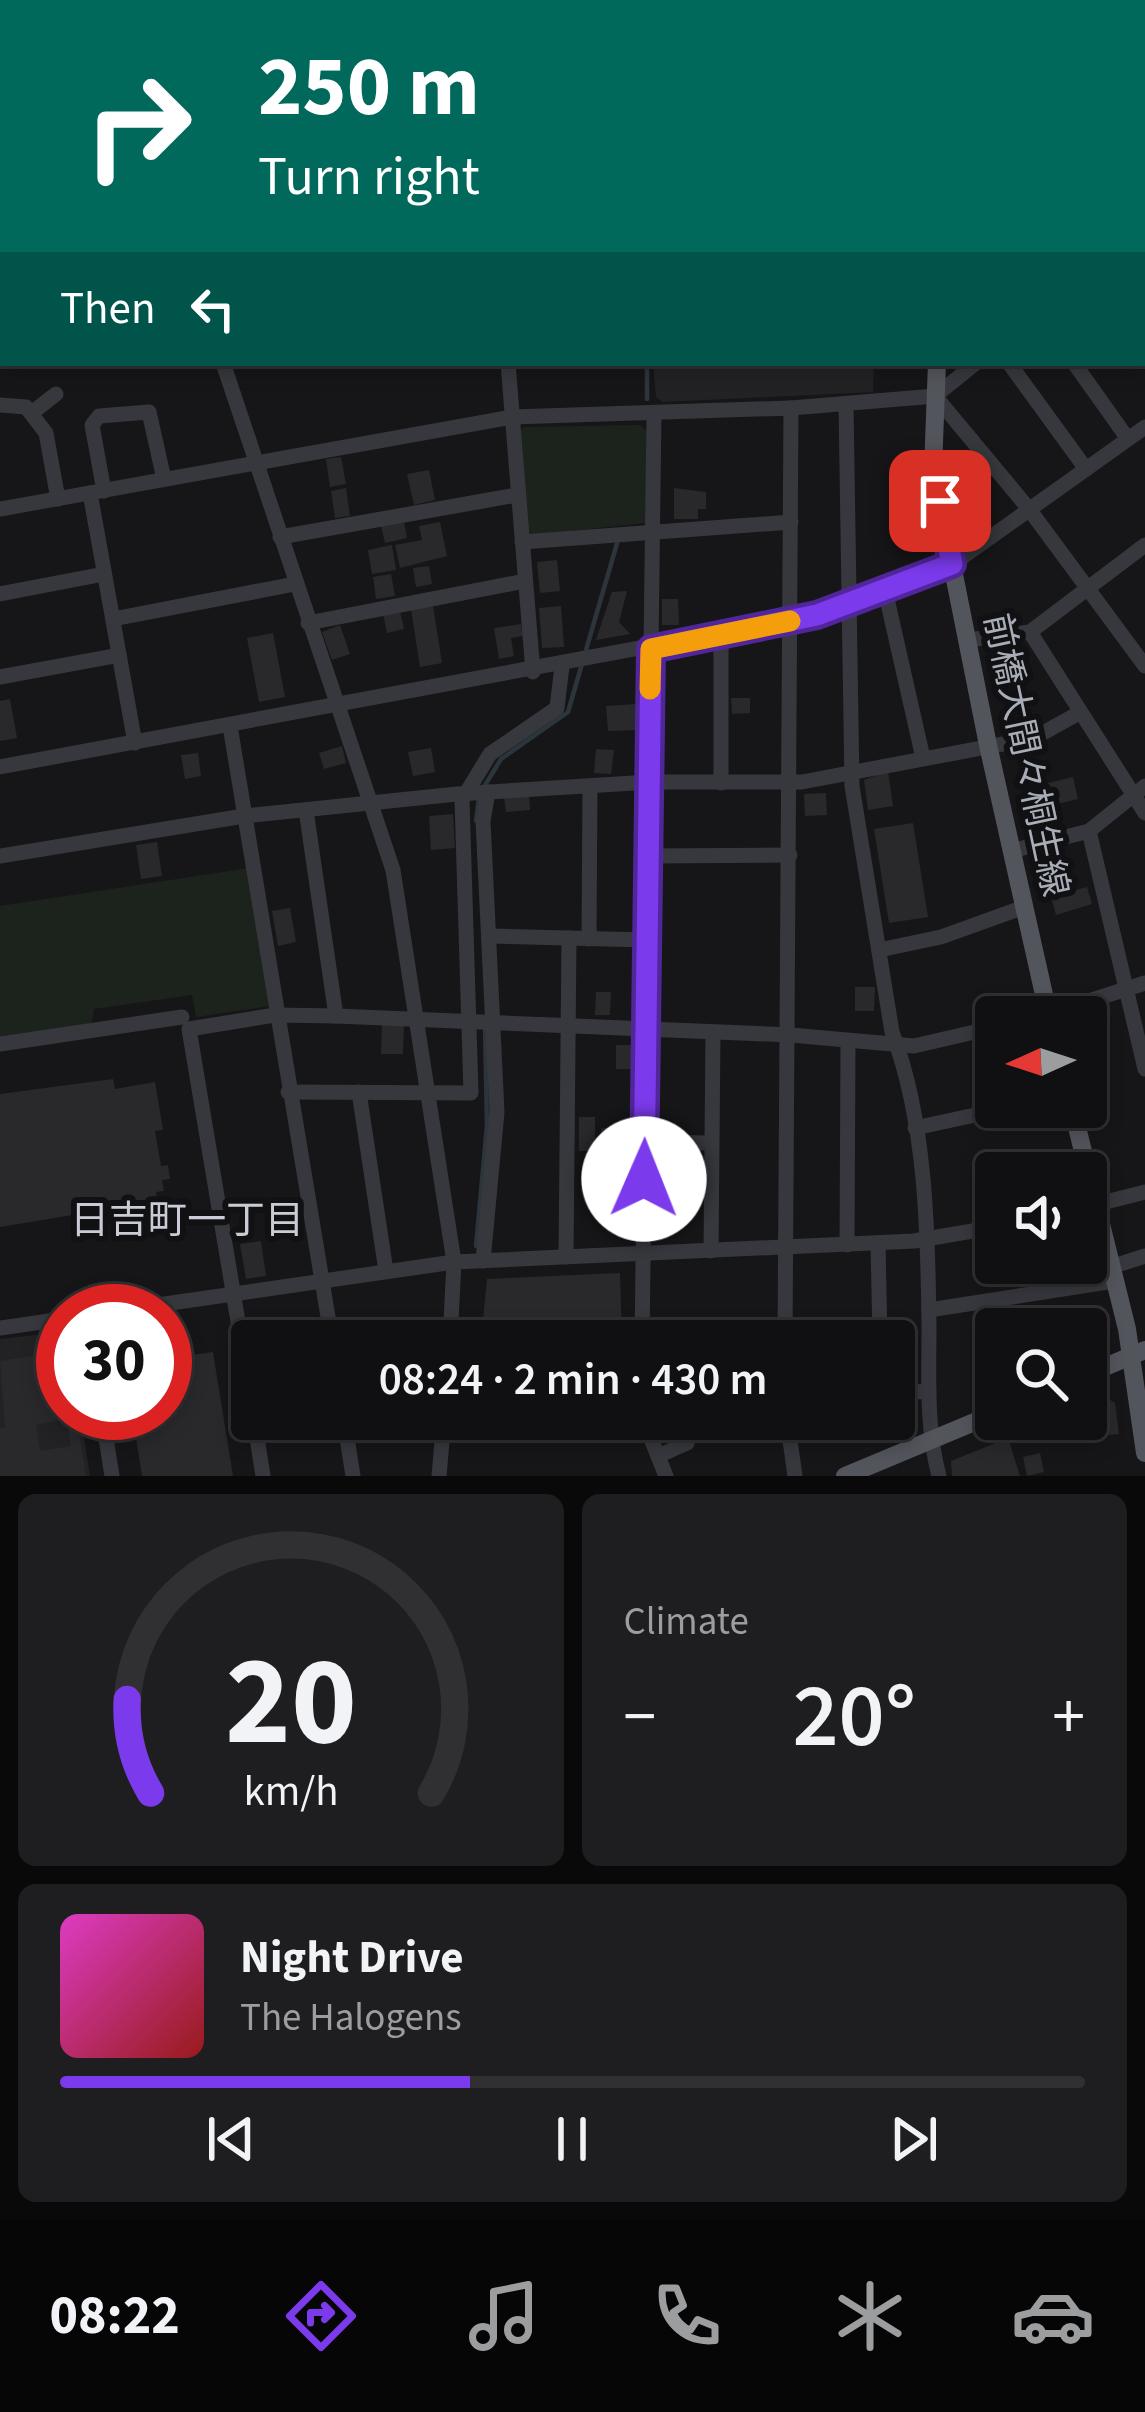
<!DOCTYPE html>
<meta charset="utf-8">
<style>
body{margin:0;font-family:"Source Sans 3","Noto Sans JP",sans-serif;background:#1e1e20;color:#f1f3f6;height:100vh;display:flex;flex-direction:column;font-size:45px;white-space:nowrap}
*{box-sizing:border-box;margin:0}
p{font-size:39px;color:#9c9d9f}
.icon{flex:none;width:66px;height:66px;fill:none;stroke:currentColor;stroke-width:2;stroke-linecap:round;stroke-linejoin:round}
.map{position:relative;height:1476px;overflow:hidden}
.side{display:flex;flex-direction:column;gap:18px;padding:18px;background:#09090a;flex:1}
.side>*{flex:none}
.guide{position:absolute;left:0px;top:0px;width:1146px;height:366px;box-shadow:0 6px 18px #0003,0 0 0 3px #303032;background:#00695c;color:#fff;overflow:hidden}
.needle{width:78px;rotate:267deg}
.controls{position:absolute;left:975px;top:996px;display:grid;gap:24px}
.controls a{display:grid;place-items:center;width:132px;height:132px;border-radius:12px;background:#101012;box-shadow:0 6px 18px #0003,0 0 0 3px #303032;font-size:60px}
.speed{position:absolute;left:36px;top:1284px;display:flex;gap:24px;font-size:60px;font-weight:700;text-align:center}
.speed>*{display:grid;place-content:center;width:156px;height:156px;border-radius:50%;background:#101012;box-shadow:0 6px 18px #0003,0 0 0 3px #303032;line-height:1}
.speed .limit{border:18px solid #d22;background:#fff;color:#111}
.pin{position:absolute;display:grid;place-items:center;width:102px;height:102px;color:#fff;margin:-51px;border-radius:24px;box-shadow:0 6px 18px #0006}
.me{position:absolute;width:132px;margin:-66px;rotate:1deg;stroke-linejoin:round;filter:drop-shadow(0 0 9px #0008)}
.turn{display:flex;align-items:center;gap:42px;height:252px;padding:0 60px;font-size:54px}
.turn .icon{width:156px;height:156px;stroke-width:2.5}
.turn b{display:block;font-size:84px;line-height:102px}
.then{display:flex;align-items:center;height:114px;padding:0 60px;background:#0003;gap:24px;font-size:45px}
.big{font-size:90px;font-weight:600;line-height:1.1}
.side .tile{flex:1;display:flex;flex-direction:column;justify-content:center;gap:18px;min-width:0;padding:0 42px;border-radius:18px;background:#1e1e20}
.side .dial{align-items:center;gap:0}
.dial svg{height:312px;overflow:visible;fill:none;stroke:#303032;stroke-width:7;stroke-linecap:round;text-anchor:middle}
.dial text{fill:#f1f3f6;stroke:none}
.song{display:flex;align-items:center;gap:36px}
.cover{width:144px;height:144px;border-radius:18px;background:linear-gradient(135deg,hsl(310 70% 55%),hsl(0 70% 35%))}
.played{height:12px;border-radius:6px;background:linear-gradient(90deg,#7c3aed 40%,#303032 40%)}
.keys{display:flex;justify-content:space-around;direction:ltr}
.heat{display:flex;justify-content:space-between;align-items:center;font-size:66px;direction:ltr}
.side .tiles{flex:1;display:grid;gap:18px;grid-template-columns:1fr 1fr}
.tile:last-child{grid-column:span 2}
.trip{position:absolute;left:231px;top:1320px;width:684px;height:120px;border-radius:12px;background:#101012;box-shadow:0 6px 18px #0003,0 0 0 3px #303032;font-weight:600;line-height:120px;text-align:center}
.tabs{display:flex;height:192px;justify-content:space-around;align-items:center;background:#060607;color:#9c9d9f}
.tabs .icon{width:84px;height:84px}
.tabs .selected{color:#7c3aed}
.tabs b{font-size:54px;color:#f1f3f6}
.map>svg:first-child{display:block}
.built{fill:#222225}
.green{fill:#1c231d}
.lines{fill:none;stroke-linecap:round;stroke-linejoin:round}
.stream{stroke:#2c353c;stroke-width:4.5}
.building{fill:#29292c}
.minor{stroke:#37383d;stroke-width:15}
.major{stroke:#53555c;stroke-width:18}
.route-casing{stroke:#51269a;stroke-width:30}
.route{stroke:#7c3aed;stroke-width:21}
.slow{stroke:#f59e0b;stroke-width:21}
.labels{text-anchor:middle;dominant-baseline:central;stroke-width:12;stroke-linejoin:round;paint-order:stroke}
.street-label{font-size:36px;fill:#a8adb8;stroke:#111113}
.neighbourhood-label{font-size:39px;fill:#c9ccd4;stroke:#111113}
</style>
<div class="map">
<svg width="1145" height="1476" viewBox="0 0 1145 1476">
<rect width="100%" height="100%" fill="#161618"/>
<g class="built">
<polygon points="300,0 759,0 301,3"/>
<polygon points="653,363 874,363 873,392 662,402 656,397"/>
<polygon points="63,1332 63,1413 80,1413 90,1476 0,1476 0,1339"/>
</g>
<g class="green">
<polygon points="640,425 646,431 646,523 532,535 527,530 518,433 524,427"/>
<polygon points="249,868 271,1006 196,1017 192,995 94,1009 91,1024 0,1038 0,906"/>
</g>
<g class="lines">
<g class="stream">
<polyline points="780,3 782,0"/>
<polyline points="647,399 647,363"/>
<polyline points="484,787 501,759 568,712 618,540"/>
<polyline points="476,821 479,797"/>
<polyline points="476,1246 487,1126 485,1025"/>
</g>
</g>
<g class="building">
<polygon points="341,457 346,484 330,487 326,459"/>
<polygon points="429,470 435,500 414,505 407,474"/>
<polygon points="346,488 350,516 335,518 331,491"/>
<polygon points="674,488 706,492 706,509 698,509 698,519 674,519"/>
<polygon points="403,517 407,538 385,543 380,522"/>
<polygon points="440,522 447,556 400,568 395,545 422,540 419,526"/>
<polygon points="392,545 396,570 372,574 368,550"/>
<polygon points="557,560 560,591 540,593 537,562"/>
<polygon points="429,566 432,584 416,587 413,568"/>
<polygon points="391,574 395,596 376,599 373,577"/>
<polygon points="627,591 619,622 630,634 596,640 612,592"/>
<polygon points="662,599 678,599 679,625 662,625"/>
<polygon points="433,606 442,663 420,667 411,609"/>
<polygon points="561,606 564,647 542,648 539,608"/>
<polygon points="400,611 404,629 387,633 383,614"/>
<polygon points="521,624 523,636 511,638 514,656 499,659 494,628"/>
<polygon points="340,625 350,654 332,660 322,632"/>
<polygon points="273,633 285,697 259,702 247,638"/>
<polygon points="731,698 750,698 750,713 732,714"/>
<polygon points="10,699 17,738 0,741 0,701"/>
<polygon points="637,704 638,730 608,731 606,706"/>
<polygon points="342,746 346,763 324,769 319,753"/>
<polygon points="431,748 435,772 413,776 408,752"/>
<polygon points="596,749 614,750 611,774 594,773"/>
<polygon points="198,753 201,776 185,779 181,755"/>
<polygon points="888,771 893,806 868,810 864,780"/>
<polygon points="1073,777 1078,799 1053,805 1048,783"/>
<polygon points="826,793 827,815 805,816 804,794"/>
<polygon points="529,794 530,810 506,812 504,797"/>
<polygon points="453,814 455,848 431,850 429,816"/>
<polygon points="913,823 928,917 889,923 874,829"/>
<polygon points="157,842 162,876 141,879 136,845"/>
<polygon points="1087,887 1092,904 1056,915 1051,897"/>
<polygon points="290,908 296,942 278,946 272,911"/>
<polygon points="855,987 875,987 874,1011 855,1011"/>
<polygon points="596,992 611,992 610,1015 595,1015"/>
<polygon points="382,1024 404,1024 403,1054 381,1054"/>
<rect x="616" y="1045" width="17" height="24"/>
<polygon points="113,1079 115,1089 155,1082 163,1130 155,1131 161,1166 168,1165 170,1179 162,1180 164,1191 156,1192 157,1201 0,1227 0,1094"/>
<rect x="579" y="1117" width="16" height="34"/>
<polygon points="601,1128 623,1128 624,1152 602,1153"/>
<polygon points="261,1241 266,1276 246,1279 240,1244"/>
<polygon points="620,1273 622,1341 481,1341 487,1279"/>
<polygon points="57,1352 63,1389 51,1391 56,1421 36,1425 40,1451 71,1446 68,1427 78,1425 86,1476 0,1476 0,1428 5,1428 0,1361"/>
<polygon points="213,1352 233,1476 142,1476 132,1413 165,1413 165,1359"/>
<polygon points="1099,1393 1115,1403 1119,1434 1088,1437 1086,1399"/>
<polygon points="1003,1440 1009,1441 1020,1476 952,1476 951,1461"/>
<polygon points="1040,1453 1044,1472 1027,1476 1023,1457"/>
</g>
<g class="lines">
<g class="minor">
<polyline points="153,0 154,3"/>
<polyline points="292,0 292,3"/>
<polyline points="18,3 24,0"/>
<polyline points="1079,3 1085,0"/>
<polyline points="0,11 3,9"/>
<polyline points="1143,72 1145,71"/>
<polyline points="0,120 3,118"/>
<polyline points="1143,230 1145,228"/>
<polyline points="223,363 393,870 454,1262 450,1341"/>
<polyline points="508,363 533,672"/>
<polyline points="1009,363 1086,469"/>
<polyline points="1074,363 1128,439"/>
<polyline points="935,396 1029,509 1145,666"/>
<path d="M846,404L852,786L892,1032C926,1121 928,1232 929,1327C929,1377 926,1427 939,1476"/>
<polyline points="0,405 26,407 46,433 58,499"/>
<polyline points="791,408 935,396 976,363"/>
<polyline points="33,412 56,394"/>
<polyline points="104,491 92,425 99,416 149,412 164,479"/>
<polyline points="90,493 135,743"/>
<polyline points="0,509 512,417 791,408 785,1341"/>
<polyline points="280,537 517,495"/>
<polyline points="522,542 791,522"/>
<polyline points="885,590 923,758"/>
<polyline points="0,594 104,574"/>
<polyline points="113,619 295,584"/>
<polyline points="308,623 525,581"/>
<polyline points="1030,632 1145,545"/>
<polyline points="721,636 721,783"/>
<polyline points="968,640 1030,632 1145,813"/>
<polyline points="0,677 119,655"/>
<polyline points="230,726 332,1341"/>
<polyline points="0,767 817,615 953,564 1145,427"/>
<polyline points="306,810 336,1016"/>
<polyline points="1089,831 1145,1069"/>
<polyline points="1011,851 1089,831 1145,786"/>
<polyline points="0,856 244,816 457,794 650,782 802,782 1034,738 1079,713"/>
<polyline points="648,856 790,855"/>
<polyline points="489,936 647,940"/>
<polyline points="589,939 590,786"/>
<polyline points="879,950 941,937 1024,907"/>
<polyline points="1039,1017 1145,983"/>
<polyline points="0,1044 182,1017"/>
<polyline points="288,1092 471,1093 462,800 490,754 557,708 562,666"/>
<polyline points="359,1092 386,1271"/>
<polyline points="915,1128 1012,1107"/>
<polyline points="644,1142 711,1143"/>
<polyline points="1086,1207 1145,1192"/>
<polyline points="878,1243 880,1341"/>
<polyline points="847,1245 848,1042"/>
<polyline points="711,1251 713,1033"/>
<polyline points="566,1257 569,938"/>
<polyline points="483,1261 497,1112 483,821 488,792"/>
<polyline points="1111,1267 1145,1256"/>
<polyline points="929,1310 1114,1281"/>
<polyline points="116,1311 454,1262 914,1241 996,1227"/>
<polyline points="0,1328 63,1319"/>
<polyline points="642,1341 654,414"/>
<polyline points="894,1391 929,1392"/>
<polyline points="252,1405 189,1029 275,1015 336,1016 791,1035 914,1046 996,1027"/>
<polyline points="102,1413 112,1476"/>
<polyline points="254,1419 263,1476"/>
<polyline points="344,1419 353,1476"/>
<polyline points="643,1419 666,1476"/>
<polyline points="787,1419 795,1476"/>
<polyline points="658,1456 687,1443 691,1419"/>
<polyline points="439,1476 444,1419"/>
</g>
<g class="major">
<polyline points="950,3 950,0"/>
<polyline points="937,363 933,469 988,745 1049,1017"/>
<polyline points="1072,1107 1127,1329 1145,1453"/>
<polyline points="1086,1375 1145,1350"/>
<polyline points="845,1476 996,1413"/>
</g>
</g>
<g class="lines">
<g class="route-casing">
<polyline id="route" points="644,1179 651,649 817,615 952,564 940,501"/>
</g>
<use href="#route" class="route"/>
<polyline class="slow" points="650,689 651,649 790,621"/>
</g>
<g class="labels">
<g class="street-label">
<text transform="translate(1026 755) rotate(78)">前橋大間々桐生線</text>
</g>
<g class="neighbourhood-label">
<text x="187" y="1221">日吉町一丁目</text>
</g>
</g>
</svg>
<div class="controls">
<a><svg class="needle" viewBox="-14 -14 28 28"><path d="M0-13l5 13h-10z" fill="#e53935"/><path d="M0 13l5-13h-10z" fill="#9c9d9f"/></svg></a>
<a><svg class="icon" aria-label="sound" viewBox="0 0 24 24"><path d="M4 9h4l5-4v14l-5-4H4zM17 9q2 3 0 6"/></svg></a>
<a><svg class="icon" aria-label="search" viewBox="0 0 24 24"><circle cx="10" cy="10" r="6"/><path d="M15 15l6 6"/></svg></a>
</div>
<div class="speed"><div class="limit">30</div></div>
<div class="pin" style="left:940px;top:501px;background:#d93025"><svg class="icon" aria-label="arrive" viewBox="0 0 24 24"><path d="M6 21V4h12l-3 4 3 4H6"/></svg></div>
<svg class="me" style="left:644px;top:1179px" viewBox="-20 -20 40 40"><circle r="19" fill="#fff"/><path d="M0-13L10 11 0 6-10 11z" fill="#7c3aed"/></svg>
<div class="trip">08:24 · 2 min · 430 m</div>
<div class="guide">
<div class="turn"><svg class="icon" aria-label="right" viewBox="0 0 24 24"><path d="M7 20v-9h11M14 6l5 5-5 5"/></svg><div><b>250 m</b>Turn right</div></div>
<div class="then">Then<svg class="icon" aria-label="left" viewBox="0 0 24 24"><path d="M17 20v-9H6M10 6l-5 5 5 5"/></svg></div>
</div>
</div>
<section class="side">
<div class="tiles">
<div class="tile dial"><svg viewBox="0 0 100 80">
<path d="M14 69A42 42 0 1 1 86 69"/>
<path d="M14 69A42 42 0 0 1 8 45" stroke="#7c3aed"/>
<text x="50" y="56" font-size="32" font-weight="700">20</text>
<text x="50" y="72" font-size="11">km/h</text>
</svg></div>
<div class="tile"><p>Climate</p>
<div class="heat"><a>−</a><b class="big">20°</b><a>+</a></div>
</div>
<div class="tile">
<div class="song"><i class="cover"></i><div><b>Night Drive</b><p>The Halogens</p></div></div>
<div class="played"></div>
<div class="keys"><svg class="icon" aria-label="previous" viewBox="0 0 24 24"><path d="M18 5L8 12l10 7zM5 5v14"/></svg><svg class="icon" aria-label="pause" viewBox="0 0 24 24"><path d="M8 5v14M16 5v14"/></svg><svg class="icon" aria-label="next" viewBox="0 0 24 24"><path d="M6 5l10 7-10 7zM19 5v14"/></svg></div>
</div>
</div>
</section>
<nav class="tabs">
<b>08:22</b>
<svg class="icon selected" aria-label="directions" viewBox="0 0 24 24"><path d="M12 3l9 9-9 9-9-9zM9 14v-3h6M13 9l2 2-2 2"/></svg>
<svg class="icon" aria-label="music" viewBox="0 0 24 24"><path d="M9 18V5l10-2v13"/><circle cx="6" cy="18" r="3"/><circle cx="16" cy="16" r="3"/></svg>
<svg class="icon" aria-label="phone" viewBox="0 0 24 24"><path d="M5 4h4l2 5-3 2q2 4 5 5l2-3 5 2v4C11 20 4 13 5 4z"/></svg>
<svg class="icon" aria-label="climate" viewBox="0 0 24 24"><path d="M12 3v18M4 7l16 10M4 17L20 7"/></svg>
<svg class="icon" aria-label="car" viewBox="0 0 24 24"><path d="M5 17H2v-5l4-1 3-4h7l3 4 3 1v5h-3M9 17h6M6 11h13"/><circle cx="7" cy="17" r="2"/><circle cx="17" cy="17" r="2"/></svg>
</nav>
